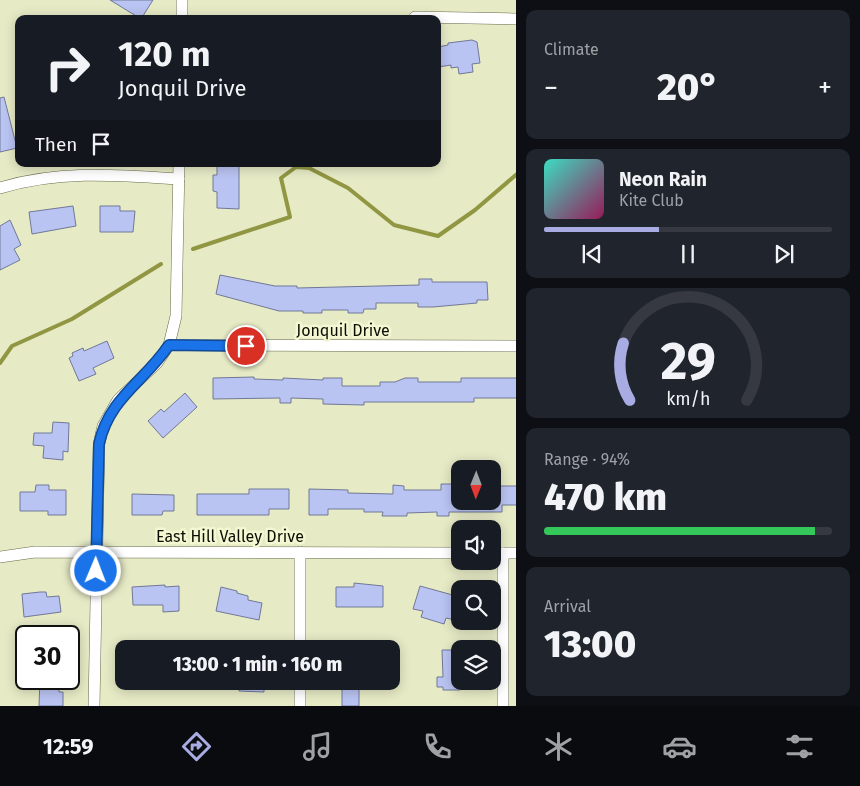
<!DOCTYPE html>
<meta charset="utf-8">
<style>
body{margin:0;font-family:"Fira Sans",sans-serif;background:#20242c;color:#f1f3f6;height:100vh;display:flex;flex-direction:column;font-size:19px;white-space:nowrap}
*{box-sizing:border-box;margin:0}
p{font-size:16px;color:#9ea1a6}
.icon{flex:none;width:28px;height:28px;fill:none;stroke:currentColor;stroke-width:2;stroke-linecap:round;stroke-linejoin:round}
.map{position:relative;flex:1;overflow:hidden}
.details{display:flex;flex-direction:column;gap:10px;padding:10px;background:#0d0f14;width:344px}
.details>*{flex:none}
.hud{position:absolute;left:15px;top:15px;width:426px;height:152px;border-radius:10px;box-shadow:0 2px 12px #0003;background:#171b24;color:#f1f3f6;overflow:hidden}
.needle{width:32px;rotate:181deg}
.tools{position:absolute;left:451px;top:460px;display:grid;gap:10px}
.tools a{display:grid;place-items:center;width:50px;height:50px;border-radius:10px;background:#171b24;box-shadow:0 2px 12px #0003;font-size:25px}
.speed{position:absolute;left:15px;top:625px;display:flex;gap:10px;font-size:25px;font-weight:700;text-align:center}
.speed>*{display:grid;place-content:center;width:65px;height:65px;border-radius:50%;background:#171b24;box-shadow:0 2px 12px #0003;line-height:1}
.speed .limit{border:2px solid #111;border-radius:8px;background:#fff;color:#111}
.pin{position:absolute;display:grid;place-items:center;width:42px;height:42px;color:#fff;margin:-21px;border:2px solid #fff;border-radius:50%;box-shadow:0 1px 5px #0007}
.me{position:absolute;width:55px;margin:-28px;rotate:1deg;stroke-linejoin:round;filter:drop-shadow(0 0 4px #0008)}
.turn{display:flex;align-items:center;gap:18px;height:105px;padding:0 20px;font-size:22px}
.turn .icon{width:65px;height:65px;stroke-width:2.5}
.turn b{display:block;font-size:35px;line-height:42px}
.then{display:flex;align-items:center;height:48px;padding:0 20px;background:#0003;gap:10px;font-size:19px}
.big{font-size:38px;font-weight:800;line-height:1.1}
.details .widget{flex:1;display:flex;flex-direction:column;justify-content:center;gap:8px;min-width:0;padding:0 18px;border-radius:10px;background:#20242c}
.details .dial{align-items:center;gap:0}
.dial svg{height:130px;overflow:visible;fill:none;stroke:#363941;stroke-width:7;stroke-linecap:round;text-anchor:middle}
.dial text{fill:#f1f3f6;stroke:none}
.song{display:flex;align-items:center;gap:15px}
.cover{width:60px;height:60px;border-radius:8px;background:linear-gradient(135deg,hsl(170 70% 55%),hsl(330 70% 35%))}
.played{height:5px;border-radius:2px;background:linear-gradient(90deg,#a8ace3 40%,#363941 40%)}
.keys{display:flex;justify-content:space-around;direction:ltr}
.heat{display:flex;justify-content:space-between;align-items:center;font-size:28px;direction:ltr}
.charge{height:8px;border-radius:4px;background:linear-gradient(90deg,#34c759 94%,#363941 0)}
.trip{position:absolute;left:115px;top:640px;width:285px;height:50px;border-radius:10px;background:#171b24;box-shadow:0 2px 12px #0003;font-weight:800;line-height:50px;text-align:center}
.dock{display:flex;height:80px;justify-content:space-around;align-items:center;background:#090b0e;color:#9ea1a6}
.dock .icon{width:35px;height:35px}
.dock .on{color:#a8ace3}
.dock b{font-size:22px;color:#f1f3f6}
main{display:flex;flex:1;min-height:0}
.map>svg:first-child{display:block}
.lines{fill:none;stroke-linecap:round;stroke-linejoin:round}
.stream{stroke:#909641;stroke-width:4}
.building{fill:#bac4f2;stroke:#717897}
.minor-casing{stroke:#686b4b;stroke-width:12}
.minor{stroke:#fff;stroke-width:11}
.route-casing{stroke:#114b97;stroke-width:12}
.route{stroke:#1a73e8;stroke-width:9}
.labels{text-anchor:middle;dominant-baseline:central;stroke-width:5;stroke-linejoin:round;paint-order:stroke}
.street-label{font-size:16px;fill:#0c0d03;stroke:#f3f8d2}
</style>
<main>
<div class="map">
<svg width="517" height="706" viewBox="0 0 517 706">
<rect width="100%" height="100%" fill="#e6eac5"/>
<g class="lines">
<g class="stream">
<polyline points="193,249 290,217 281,178 296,167 309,168 348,188 394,225 438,236 475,210 517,174"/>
<polyline points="0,363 12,346 72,319 161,264"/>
</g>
</g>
<g class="building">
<polygon points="110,0 153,0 141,19"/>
<polygon points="472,40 477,42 480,63 472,64 473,72 459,74 458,67 451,68 451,65 438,67 438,47 448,45 448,43"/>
<polygon points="4,97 17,148 0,152 0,98"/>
<polygon points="217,164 239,164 239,209 217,208 217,192 213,191 213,175 217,175"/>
<polygon points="73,206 76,226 32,234 29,212"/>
<polygon points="100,206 120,206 120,211 135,211 133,232 100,232"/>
<polygon points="10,220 21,245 14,249 20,260 0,270 0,226"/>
<polygon points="220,275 275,286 297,286 297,288 419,285 419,279 432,279 432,282 487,282 488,300 477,300 477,303 433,307 418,307 418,303 376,303 376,309 364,309 363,313 348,313 348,310 322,310 322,313 303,313 303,311 279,311 216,294"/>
<polygon points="107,341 114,358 93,368 96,374 79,381 69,358 73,356 72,353 83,348 84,351"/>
<polygon points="254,377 254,379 283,380 283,378 323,380 323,378 342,378 342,386 380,386 380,382 395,382 405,378 418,378 418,382 461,382 461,378 517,378 517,398 474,398 474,402 364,402 364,405 323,404 323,399 291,398 291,403 280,403 280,398 213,399 213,378"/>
<polygon points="185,393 197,407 163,438 148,421 161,409 164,412"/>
<polygon points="53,422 69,423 68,452 63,451 63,460 43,458 44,446 33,445 34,433 52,433"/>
<polygon points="441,484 460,484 460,501 492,501 492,486 517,486 517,505 502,505 502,512 449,512 449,516 437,516 437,512 407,513 407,516 382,516 383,512 364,512 364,509 328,509 328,515 309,515 309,489 348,490 348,493 393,494 393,485 404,486 404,490 441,490"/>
<polygon points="36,485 49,485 49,490 66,490 66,515 48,515 48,511 20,511 20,492 35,492"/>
<polygon points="249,489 289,489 289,509 269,509 269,515 197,515 197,494 249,494"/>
<polygon points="132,494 174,495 174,511 163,511 162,515 132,515"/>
<polygon points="354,583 383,586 383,607 336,607 336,587 354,587"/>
<polygon points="165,585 165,587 179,586 179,611 163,612 163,605 133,605 132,587"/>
<polygon points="420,586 460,597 460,621 446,618 444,624 421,617 423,611 413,609"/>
<polygon points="221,587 237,591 237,593 248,596 248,600 262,603 259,620 216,611"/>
<polygon points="40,592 46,592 47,597 59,596 61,612 24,617 22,594"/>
<polygon points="442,650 460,650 460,690 443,690 443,687 437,687 437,677 443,677"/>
<polygon points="40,679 59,679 59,692 63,692 63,706 39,706"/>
<polygon points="239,681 264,681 264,692 239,691"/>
<rect x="342" y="681" width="17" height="25"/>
</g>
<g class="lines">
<g class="minor-casing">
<g id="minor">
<polyline points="415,17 517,19"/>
<polyline points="182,19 182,0"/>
<path d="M0,188C59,170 118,175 179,179"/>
<polyline points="169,345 517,346"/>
<polyline points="492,553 517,553"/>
<polyline points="0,557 35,552 460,553"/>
<polyline points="300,649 300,552"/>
<polyline points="94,706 99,444 103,426 118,400 157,363 169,345 176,316 179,164"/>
<polyline points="300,706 300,681"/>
<polyline points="503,706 503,553"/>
</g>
</g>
<use href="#minor" class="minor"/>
</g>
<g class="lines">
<g class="route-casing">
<path id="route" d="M96,571L99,444C109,398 144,382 169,345L246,346"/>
</g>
<use href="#route" class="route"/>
</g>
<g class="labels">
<g class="street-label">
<text x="343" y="330">Jonquil Drive</text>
<text x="230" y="536">East Hill Valley Drive</text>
</g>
</g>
</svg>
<div class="tools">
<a><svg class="needle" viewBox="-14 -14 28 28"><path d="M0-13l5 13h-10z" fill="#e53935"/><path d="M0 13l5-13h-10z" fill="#9ea1a6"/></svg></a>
<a><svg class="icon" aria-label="sound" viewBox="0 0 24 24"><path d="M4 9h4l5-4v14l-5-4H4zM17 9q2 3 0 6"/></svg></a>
<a><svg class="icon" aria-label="search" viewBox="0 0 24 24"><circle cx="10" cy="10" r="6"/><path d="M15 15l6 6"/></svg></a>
<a><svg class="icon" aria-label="layers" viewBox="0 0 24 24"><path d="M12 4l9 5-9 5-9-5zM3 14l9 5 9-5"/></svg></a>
</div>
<div class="speed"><div class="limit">30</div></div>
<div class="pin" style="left:246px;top:346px;background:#d93025"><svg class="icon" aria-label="arrive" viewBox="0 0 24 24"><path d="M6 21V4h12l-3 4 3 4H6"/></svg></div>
<svg class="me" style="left:96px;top:571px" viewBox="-20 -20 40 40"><circle r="17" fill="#1a73e8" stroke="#fff" stroke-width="3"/><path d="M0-11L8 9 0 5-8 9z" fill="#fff"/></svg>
<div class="trip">13:00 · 1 min · 160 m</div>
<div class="hud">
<div class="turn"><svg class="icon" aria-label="right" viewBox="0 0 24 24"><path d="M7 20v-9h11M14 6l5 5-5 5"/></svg><div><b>120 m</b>Jonquil Drive</div></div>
<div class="then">Then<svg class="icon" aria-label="arrive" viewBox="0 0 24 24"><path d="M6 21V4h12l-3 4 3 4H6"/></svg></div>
</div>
</div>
<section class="details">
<div class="widget"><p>Climate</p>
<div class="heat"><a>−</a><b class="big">20°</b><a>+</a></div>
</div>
<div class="widget">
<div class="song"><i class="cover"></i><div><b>Neon Rain</b><p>Kite Club</p></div></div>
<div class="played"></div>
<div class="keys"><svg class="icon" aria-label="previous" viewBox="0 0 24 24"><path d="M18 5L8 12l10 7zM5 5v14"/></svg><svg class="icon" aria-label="pause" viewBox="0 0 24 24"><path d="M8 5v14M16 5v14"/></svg><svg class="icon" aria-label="next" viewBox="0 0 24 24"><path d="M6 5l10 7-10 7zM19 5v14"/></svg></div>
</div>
<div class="widget dial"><svg viewBox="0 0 100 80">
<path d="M14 69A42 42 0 1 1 86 69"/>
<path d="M14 69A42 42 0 0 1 10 34" stroke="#a8ace3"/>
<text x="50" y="56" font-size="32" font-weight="700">29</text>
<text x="50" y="72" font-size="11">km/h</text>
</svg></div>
<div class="widget"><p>Range · 94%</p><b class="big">470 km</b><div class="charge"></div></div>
<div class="widget"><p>Arrival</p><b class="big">13:00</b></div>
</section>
</main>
<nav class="dock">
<b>12:59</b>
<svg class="icon on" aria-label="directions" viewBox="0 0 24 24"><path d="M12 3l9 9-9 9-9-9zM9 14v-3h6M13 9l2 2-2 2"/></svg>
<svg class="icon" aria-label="music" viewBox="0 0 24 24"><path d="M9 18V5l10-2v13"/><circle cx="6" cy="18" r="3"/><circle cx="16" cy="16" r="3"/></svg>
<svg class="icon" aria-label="phone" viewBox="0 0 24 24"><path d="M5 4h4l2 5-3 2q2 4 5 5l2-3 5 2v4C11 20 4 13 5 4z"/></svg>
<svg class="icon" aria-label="climate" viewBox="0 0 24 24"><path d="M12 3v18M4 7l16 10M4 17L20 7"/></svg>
<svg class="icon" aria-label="car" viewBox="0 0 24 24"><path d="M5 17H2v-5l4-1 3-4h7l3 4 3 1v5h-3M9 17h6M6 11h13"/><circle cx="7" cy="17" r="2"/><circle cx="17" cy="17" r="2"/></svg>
<svg class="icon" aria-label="filters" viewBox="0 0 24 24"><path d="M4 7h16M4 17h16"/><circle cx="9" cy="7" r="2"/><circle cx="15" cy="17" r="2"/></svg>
</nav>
